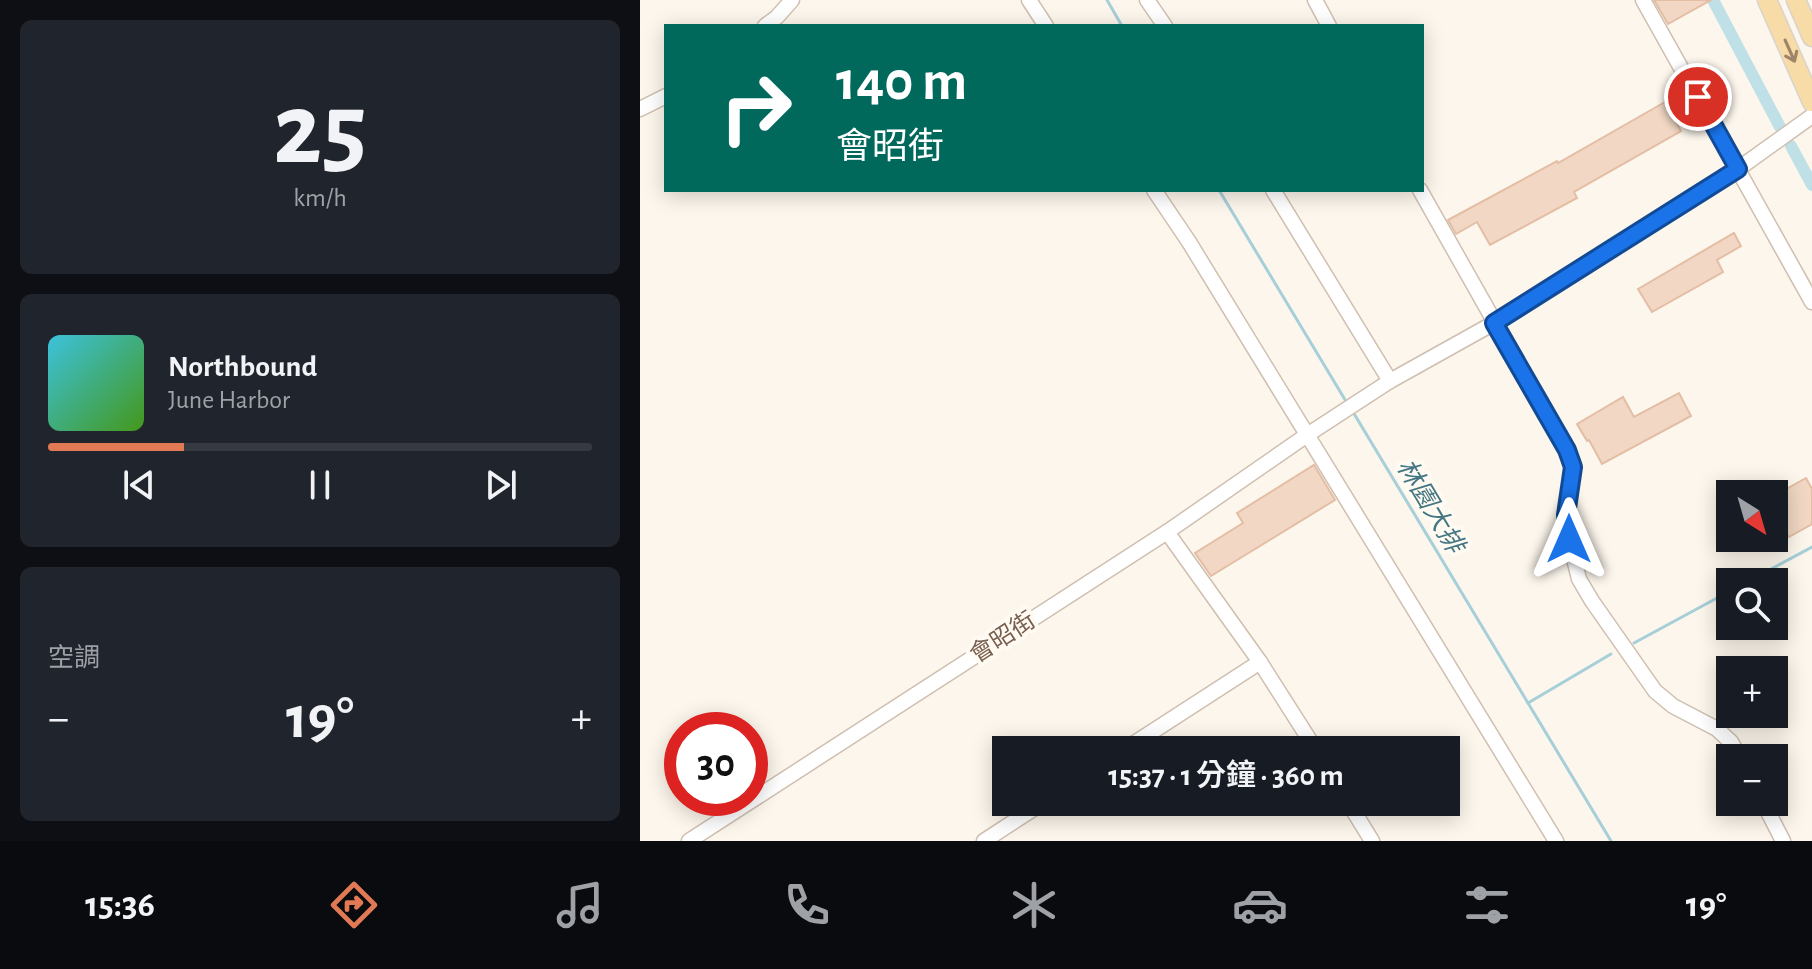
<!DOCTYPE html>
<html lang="zh-TW">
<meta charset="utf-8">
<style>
body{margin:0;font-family:"Alegreya Sans","Noto Sans TC",sans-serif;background:#20242c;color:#f1f3f6;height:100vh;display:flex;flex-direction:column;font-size:30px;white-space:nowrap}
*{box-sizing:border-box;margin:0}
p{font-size:26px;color:#9ea1a6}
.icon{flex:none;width:44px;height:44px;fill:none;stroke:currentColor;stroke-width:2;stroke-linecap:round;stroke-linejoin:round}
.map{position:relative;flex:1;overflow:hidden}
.panel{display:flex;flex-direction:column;gap:20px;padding:20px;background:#0d0f14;width:640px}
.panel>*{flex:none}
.top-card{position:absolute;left:24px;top:24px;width:760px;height:168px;border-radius:0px;box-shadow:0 4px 20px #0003;background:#00695c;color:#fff;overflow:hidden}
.needle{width:52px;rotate:143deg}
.fabs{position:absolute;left:1076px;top:480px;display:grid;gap:16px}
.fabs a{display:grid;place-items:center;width:72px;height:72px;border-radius:0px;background:#171b24;box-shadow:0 4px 20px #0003;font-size:40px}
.speed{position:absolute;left:24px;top:712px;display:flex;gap:16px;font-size:40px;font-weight:700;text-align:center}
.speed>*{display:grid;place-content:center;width:104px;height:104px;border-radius:50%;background:#171b24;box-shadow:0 4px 20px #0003;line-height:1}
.speed .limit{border:12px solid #d22;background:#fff;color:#111}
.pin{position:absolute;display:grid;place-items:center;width:68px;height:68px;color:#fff;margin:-34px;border:4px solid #fff;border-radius:50%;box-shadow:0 2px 8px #0007}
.me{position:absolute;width:88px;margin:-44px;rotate:0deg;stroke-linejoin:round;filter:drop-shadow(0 0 6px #0008)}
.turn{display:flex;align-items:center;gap:28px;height:168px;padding:0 40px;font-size:36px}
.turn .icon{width:104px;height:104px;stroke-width:2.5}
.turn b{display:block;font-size:56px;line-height:68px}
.big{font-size:60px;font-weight:600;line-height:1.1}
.panel .tile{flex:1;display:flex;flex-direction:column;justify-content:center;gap:12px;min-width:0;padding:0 28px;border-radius:12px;background:#20242c}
.panel .dial{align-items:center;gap:0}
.dial b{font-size:104px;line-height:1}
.song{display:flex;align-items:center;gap:24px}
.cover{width:96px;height:96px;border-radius:12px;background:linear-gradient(135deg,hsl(190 70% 55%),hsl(100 70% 35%))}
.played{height:8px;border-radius:4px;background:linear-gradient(90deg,#e27955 25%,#363941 25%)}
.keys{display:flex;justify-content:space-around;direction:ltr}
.heat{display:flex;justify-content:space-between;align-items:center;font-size:44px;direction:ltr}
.trip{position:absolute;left:352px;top:736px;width:468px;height:80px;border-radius:0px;background:#171b24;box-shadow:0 4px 20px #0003;font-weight:600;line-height:80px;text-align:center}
.tab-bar{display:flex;height:128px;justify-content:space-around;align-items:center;background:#090b0e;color:#9ea1a6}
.tab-bar .icon{width:56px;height:56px}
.tab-bar .selected{color:#e27955}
.tab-bar b{font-size:36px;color:#f1f3f6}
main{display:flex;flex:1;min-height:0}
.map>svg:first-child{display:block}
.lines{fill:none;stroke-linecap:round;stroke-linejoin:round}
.stream{stroke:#a6cfd8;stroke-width:3}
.canal{stroke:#bfe0e6;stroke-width:12}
.building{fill:#f1d7c4;stroke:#e4bea4;stroke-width:2}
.minor-casing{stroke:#cfbfb0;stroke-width:17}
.major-casing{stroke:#d9d2cd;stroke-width:21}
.minor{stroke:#fff;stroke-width:14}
.major{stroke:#f8dca7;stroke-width:18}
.oneway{stroke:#9e8469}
.route-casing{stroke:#114b97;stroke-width:20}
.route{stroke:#1a73e8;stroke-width:14}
.labels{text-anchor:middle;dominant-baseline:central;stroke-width:8;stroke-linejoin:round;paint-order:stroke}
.street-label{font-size:24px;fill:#785e4e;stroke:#fffaf2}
.water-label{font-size:26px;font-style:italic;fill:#447783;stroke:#fffaf2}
</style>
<main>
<section class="panel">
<div class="tile dial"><b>25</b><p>km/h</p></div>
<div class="tile">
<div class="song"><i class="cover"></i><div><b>Northbound</b><p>June Harbor</p></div></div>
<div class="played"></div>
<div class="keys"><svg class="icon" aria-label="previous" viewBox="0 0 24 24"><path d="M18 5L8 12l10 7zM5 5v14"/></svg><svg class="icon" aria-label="pause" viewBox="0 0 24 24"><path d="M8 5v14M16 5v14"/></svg><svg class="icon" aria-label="next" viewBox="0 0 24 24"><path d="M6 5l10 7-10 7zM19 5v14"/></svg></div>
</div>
<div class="tile"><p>空調</p>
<div class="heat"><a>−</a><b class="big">19°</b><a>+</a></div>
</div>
</section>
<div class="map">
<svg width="1172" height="841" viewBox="0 0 1172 841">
<rect width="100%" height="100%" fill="#fcf6ec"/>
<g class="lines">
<g class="stream">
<polyline points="467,0 482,26"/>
<polyline points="579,190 707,403"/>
<polyline points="713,412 971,841"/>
<polyline points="1107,582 1172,547"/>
<polyline points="994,643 1090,591"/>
<polyline points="888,703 971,654"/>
</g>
<g class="canal">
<polyline points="1073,0 1140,127"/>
<polyline points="1151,146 1172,185"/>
</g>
</g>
<g class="building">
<polygon points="1014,0 1071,0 1028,24"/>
<polygon points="1025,102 1041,131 934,192 937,198 850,245 837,222 816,234 808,220 917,161 918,163"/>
<polygon points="1094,233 1101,246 1077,260 1083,272 1012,312 998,289"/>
<polygon points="1039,393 1051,416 962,464 949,440 947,441 937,424 983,397 994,417"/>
<polygon points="674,465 695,500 571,576 555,553 603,523 597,513"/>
<polygon points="1166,478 1172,489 1172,524 1149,537 1134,511 1134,496"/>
</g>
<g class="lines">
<g class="minor-casing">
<g id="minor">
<polyline points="389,0 406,26"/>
<polyline points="507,0 525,26"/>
<polyline points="675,0 689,26"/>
<polyline points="1003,0 1172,302"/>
<polyline points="125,26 137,17 152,0"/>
<polyline points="0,109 26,96"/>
<polyline points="514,190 549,242 916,841"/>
<polyline points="633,190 750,381"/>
<polyline points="780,190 927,450 933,467 926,515 929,539 939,579 952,601 1015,691 1033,706 1077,729 1091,742 1100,758"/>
<polyline points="620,662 676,750"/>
<polyline points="484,750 620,662 527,532"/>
<polyline points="708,802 732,841"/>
<polyline points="1123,802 1143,841"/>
<polyline points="49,841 527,532 667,435 750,381 854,323 1098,169 1172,116"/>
<polyline points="344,841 404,802"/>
</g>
</g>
<g class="major-casing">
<g id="major">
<polyline points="1127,0 1172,102"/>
<polyline points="1156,0 1172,37"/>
</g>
</g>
<use href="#minor" class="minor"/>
<use href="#major" class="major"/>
</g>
<defs><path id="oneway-shaft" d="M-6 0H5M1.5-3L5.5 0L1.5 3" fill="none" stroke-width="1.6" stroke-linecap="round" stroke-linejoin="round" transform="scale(2)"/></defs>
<use class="oneway" href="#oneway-shaft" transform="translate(1150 51) rotate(66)"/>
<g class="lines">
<g class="route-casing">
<polyline id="route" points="929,539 926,515 933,467 927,450 854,323 1098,169 1058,97"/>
</g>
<use href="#route" class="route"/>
</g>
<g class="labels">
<g class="street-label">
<text transform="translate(363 638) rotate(-33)">會昭街</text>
</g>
<g class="water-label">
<text transform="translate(790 506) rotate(59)">林園大排</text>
</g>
</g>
</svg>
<div class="fabs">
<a><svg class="needle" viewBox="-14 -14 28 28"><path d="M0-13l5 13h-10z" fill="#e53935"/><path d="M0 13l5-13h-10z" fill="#9ea1a6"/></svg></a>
<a><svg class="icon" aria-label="search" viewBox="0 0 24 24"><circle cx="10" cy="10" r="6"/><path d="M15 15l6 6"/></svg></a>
<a>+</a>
<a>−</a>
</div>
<div class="speed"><div class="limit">30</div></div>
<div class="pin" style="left:1058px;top:97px;background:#d93025"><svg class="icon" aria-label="arrive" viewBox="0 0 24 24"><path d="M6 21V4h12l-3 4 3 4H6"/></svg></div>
<svg class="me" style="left:929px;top:539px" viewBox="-20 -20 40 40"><path d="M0-17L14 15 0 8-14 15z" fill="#1a73e8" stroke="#fff" stroke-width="4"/></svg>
<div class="trip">15:37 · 1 分鐘 · 360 m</div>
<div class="top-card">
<div class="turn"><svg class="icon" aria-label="right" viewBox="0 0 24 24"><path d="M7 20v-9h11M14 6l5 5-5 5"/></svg><div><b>140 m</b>會昭街</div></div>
</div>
</div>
</main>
<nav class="tab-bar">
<b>15:36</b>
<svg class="icon selected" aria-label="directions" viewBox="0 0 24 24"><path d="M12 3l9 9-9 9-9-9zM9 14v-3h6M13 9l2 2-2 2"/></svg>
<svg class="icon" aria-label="music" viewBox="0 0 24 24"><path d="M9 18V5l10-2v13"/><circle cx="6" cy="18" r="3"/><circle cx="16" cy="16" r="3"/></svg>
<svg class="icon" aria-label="phone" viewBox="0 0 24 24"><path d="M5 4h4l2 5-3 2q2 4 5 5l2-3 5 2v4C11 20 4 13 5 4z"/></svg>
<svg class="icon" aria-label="climate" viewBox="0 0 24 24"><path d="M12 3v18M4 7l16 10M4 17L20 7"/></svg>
<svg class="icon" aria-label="car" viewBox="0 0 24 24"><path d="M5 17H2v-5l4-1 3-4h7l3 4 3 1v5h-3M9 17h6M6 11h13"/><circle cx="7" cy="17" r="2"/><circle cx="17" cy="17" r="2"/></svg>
<svg class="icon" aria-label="filters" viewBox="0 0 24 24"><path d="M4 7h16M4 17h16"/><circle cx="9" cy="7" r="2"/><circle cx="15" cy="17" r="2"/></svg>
<b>19°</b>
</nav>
